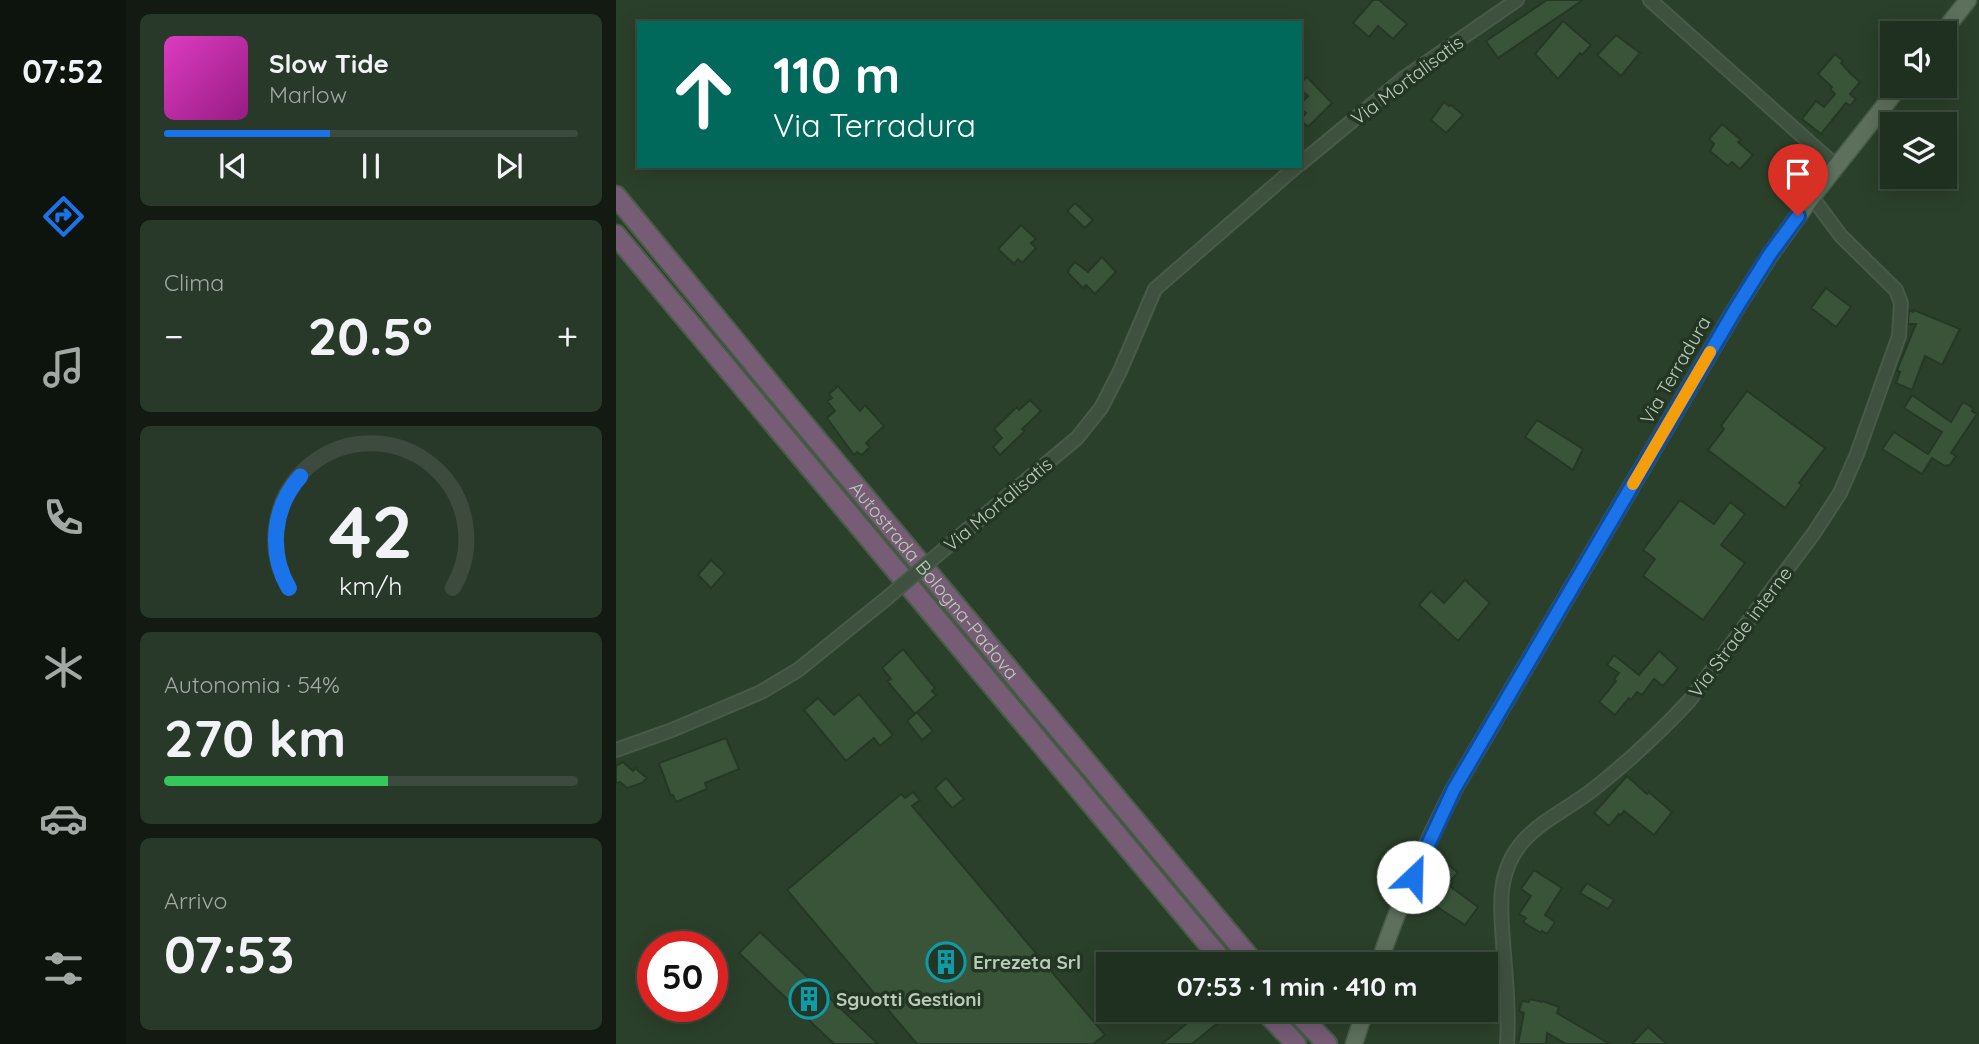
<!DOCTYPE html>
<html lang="it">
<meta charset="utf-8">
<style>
body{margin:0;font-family:Quicksand,sans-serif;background:#283829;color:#f1f3f6;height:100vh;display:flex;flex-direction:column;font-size:26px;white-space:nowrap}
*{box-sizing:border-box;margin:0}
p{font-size:23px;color:#a2a9a5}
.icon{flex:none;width:38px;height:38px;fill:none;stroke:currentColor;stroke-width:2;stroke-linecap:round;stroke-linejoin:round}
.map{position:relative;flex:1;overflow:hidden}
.sheet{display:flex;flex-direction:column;gap:14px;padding:14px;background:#121a12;width:490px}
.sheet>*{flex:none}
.top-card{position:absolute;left:21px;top:21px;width:665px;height:147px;border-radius:0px;box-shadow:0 4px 18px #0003,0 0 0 2px #3d4b3e;background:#00695c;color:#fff;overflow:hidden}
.buttons{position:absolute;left:1264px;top:21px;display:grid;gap:14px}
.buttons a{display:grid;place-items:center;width:77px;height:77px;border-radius:0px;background:#203020;box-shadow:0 4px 18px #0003,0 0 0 2px #3d4b3e;font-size:35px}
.speed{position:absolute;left:21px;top:931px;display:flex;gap:14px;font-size:35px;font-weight:700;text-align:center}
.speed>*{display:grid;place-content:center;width:91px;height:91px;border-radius:50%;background:#203020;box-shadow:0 4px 18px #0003,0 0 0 2px #3d4b3e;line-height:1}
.speed .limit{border:10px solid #d22;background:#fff;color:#111}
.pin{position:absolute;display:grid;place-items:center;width:60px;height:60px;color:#fff;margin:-72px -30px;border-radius:50% 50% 50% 0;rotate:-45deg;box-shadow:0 0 7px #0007}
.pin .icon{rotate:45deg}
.me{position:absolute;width:77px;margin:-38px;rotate:24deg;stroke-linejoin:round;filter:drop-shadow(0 0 5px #0008)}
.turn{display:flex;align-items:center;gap:24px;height:147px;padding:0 21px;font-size:32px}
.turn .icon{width:91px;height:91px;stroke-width:2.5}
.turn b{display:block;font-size:49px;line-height:60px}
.big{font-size:52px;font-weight:800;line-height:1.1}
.sheet .tile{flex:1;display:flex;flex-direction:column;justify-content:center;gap:10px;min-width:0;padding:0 24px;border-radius:10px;background:#283829}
.sheet .dial{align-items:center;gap:0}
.dial svg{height:182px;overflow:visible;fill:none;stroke:#3d4b3e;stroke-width:7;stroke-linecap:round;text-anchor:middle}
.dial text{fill:#f1f3f6;stroke:none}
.song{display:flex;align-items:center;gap:21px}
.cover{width:84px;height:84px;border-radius:10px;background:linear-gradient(135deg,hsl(310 70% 55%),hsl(310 70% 35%))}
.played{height:7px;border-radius:4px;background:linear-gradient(90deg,#1a73e8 40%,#3d4b3e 40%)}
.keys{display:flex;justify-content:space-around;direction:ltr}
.heat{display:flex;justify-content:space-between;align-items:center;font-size:38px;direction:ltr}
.charge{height:10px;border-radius:5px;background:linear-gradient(90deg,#34c759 54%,#3d4b3e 0)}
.trip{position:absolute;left:480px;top:952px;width:402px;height:70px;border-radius:0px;background:#203020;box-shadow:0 4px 18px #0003,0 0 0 2px #3d4b3e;font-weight:800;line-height:70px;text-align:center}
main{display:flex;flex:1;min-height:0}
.menu{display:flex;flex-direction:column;width:126px;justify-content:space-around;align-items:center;background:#0d130d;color:#a2a9a5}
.menu .icon{width:49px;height:49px}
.menu .on{color:#1a73e8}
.menu b{font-size:32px;color:#f1f3f6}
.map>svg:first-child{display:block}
.building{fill:#3a543a;stroke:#253825;stroke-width:2}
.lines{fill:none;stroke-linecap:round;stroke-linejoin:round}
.minor-casing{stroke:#485a48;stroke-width:16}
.major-casing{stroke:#485a48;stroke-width:19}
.highway-casing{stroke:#495b49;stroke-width:23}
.minor{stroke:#3e513e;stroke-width:12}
.major{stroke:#5d705c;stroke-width:16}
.highway{stroke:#765c75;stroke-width:19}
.minor-bridge-casing{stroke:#485a48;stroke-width:16;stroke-linecap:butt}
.minor-bridge{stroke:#3e513e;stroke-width:12}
.route-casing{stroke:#114b97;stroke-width:18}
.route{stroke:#1a73e8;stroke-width:12}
.slow{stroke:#f59e0b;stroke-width:12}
.labels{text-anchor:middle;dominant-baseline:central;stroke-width:7;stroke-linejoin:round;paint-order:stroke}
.street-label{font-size:19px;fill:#bbcbbb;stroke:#233623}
.poi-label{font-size:19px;font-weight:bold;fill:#bbcbbb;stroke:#233623;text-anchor:start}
</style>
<main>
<nav class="menu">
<b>07:52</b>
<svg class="icon on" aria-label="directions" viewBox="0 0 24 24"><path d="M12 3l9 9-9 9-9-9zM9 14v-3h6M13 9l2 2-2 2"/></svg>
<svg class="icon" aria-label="music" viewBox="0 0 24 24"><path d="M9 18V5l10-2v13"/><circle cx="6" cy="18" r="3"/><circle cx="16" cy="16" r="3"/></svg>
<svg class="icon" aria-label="phone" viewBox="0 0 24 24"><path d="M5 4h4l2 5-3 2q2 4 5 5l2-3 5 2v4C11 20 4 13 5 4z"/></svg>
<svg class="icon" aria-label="climate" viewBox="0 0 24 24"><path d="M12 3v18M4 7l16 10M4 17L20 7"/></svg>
<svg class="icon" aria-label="car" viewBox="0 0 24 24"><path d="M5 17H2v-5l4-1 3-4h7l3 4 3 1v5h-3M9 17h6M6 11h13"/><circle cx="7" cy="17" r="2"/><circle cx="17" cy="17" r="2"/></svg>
<svg class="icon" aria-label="filters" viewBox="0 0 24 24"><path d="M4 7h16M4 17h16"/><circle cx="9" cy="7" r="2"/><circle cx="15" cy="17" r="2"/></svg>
</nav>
<section class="sheet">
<div class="tile">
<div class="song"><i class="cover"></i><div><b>Slow Tide</b><p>Marlow</p></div></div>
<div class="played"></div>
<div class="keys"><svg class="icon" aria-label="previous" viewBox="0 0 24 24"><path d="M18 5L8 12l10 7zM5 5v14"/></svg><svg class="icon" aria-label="pause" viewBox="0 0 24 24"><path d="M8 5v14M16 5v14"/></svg><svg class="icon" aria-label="next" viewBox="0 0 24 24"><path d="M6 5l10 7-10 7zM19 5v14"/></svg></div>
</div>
<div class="tile"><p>Clima</p>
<div class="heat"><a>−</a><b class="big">20.5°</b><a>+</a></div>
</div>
<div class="tile dial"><svg viewBox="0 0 100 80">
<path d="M14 69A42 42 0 1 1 86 69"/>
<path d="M14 69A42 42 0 0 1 19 20" stroke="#1a73e8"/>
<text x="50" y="56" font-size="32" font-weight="700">42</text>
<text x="50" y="72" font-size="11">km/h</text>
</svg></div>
<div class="tile"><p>Autonomia · 54%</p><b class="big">270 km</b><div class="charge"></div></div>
<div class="tile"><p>Arrivo</p><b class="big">07:53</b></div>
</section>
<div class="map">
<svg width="1363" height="1044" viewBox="0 0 1363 1044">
<rect width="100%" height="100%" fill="#2b402a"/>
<g class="building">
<polygon points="757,0 763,0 791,24 777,39 762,26 753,37 737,23"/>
<polygon points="931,0 967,0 882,58 870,41"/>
<polygon points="947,21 975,45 966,55 964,53 942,79 919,54"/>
<polygon points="1000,35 1024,53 1005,76 981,55"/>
<polygon points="1219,54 1227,61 1225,63 1234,73 1244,82 1234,94 1240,99 1234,106 1230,103 1205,134 1186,119 1200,101 1208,107 1219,94 1214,89 1216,87 1202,74"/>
<polygon points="691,77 716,103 692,127 684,120 690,113 684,108 684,104 692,96 684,89 684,83"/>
<polygon points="828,102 833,106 835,105 847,115 830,133 815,120"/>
<polygon points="1106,124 1125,140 1122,142 1137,155 1124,169 1116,162 1112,166 1094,151 1098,144 1093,139"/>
<polygon points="459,203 477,220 469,228 451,211"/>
<polygon points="405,225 420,239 415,243 420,248 406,263 402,259 398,264 382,249"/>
<polygon points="486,257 500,272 479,294 470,285 467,288 452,273 453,271 452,270 459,262 472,272"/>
<polygon points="1210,288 1235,307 1220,327 1195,308"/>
<polygon points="1293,310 1297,312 1298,310 1344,329 1326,365 1309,356 1296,390 1280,383 1284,372 1281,370 1300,324 1292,324"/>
<polygon points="222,386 244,411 249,405 268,426 250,443 254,447 246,455 241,452 238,455 211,418 219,411 211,401 216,398 213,394"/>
<polygon points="1131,391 1209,448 1183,483 1186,485 1169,508 1092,450 1108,429 1105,426"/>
<polygon points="1296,395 1335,422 1347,402 1357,408 1356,411 1361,414 1335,453 1340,456 1333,466 1331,465 1329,466 1316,458 1306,474 1266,449 1278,432 1312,454 1326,432 1288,408"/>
<polygon points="414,400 425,411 406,429 409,431 384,455 377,447 386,438 378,429 401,407 403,410"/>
<polygon points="921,420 967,449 957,470 909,437"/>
<polygon points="1064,500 1098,524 1114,502 1129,514 1105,545 1129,563 1087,620 1027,576 1039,559 1027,550"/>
<polygon points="95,560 109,573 95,588 82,575"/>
<polygon points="849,580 874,603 842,641 803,605 815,591 828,603"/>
<polygon points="287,649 319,688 316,691 320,695 299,714 271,681 275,679 266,668"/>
<polygon points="1043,651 1062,668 1047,686 1038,679 1026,695 1021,692 1015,700 1013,698 999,715 983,702 1000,681 998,679 1003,673 991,665 998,655 1023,675"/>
<polygon points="243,694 277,735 264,746 258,738 230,761 188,710 202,698 218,715"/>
<polygon points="301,712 317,731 306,740 291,721"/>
<polygon points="110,738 123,769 89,783 91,789 60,802 57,795 55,796 43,763"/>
<polygon points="7,762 17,771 19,768 31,778 26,783 11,788 4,782 0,783 0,766"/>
<polygon points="1011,776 1031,794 1033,792 1056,812 1038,835 1008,811 1005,815 1003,814 993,826 978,813"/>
<polygon points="330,778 348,799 336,808 319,788"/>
<polygon points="297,792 304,800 296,806 489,1035 477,1044 301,1044 171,890 285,794 289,798"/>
<polygon points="833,865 842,873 835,880 837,882 834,886 862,907 849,925 815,903 819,896 813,892 818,884 816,882"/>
<polygon points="918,870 946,888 929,915 939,922 931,934 926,931 925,933 907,922 910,918 903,914 915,896 905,889"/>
<polygon points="971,883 998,900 992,909 964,893"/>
<polygon points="144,932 262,1044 218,1044 123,953"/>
<polygon points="914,999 926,1002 927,1001 943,1007 941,1013 994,1044 950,1044 931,1033 930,1044 902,1044 908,1013 903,1011 906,1001 913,1002"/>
<polygon points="587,1010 603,1010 609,1017 576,1044 546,1044"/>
<polygon points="1032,1027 1051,1044 1016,1044"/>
</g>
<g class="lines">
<g class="minor-casing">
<g id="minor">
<polyline points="1034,0 1220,166"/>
<polyline points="684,164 788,78 901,0"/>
<polyline points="339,540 461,438 485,408 504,371 539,289 681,166"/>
<polyline points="0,750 56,730 145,692 182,670 271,598"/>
<path d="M891,1044C893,1010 890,977 887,943C886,925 884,907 886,890C893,831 940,819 979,788C1013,761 1044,732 1073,701L1198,533L1224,493L1241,454L1283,336L1285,303L1280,290L1225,236L1196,197"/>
</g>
</g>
<g class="major-casing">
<g id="major">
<polyline points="1326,33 1352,0"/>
<path d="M763,964C782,904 810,846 838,789L1119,310L1154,255L1196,197L1284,86"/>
<polyline points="738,1044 749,1010"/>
</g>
</g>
<g class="highway-casing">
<g id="highway">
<path id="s1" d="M0,196L157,387L639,964"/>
<polyline points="0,235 609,964"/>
<polyline points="648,1010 680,1044"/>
<polyline points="679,1010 711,1044"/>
</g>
</g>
<use href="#minor" class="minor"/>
<use href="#major" class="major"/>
<use href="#highway" class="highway"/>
<g class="minor-bridge-casing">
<polyline id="minor-bridge" points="271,598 339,540"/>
</g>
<use href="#minor-bridge" class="minor-bridge"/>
</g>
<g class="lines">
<g class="route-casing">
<polyline id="route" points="797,877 838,789 1119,310 1154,254 1182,216"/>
</g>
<use href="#route" class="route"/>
<polyline class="slow" points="1017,484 1094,352"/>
</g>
<defs>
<g id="building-ring" transform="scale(2.0125)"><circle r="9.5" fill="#233623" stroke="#0f9aa8" stroke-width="1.5"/><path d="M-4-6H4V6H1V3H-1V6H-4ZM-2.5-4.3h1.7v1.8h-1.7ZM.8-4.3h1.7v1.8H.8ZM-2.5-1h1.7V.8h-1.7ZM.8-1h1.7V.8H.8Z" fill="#0f9aa8"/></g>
</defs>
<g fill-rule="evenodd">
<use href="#building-ring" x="330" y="962"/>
<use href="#building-ring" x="193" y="999"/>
</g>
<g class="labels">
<g class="street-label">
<text transform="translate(791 80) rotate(-37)">Via Mortalisatis</text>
<text transform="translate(1059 370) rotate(-60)">Via Terradura</text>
<text transform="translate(382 504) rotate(-40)">Via Mortalisatis</text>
<text stroke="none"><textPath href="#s1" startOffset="499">Autostrada Bologna-Padova</textPath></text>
<text transform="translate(1124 632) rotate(-53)">Via Strade interne</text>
</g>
<g class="poi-label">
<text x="357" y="962">Errezeta Srl</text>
<text x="220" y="999">Sguotti Gestioni</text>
</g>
</g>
</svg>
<div class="buttons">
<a><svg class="icon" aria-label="sound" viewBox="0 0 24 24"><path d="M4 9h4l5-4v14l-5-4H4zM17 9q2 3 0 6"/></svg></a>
<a><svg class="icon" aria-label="layers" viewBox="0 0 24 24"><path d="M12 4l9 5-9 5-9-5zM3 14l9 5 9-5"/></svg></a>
</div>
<div class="speed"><div class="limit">50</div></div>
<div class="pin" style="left:1182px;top:216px;background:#d93025"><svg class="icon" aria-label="arrive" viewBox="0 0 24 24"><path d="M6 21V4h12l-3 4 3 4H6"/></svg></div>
<svg class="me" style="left:797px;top:877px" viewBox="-20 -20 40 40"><circle r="19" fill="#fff"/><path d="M0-13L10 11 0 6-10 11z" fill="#1a73e8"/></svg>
<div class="trip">07:53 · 1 min · 410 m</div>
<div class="top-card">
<div class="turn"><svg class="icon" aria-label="ahead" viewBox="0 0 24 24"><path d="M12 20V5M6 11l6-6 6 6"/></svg><div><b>110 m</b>Via Terradura</div></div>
</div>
</div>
</main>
